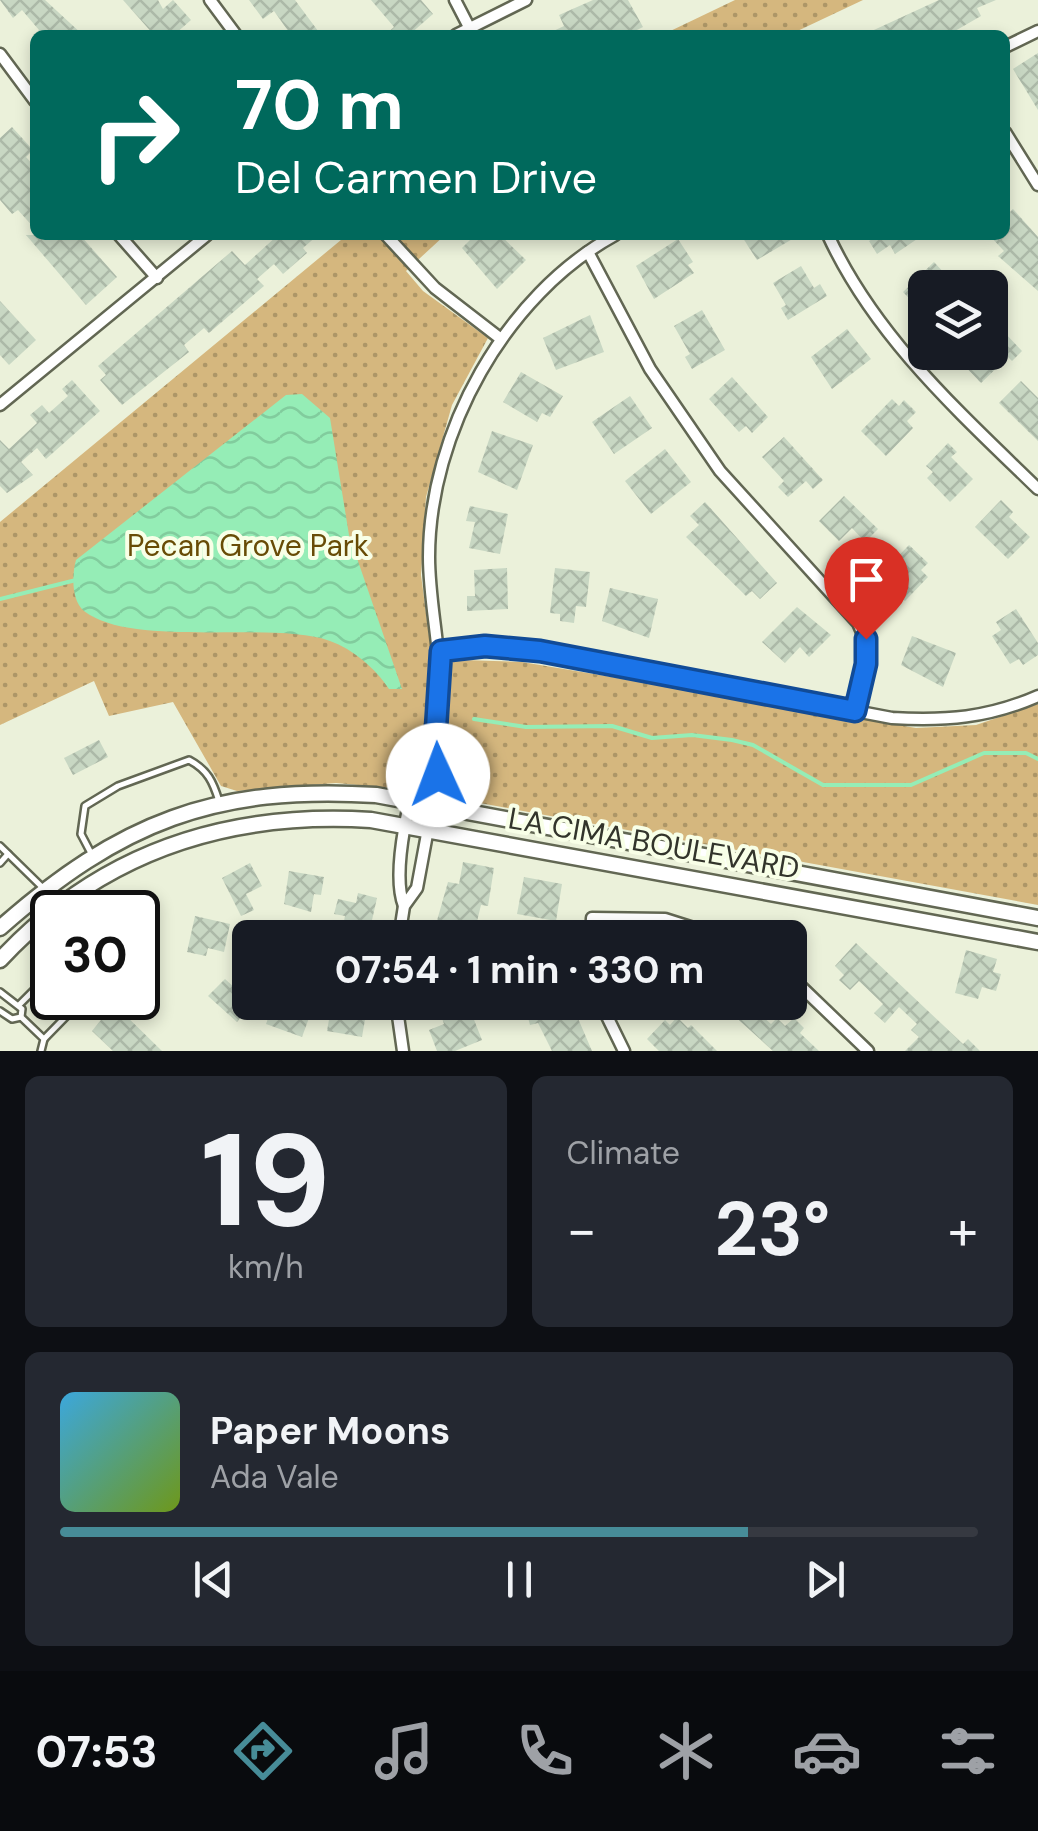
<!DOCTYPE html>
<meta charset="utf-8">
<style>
body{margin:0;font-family:"DM Sans",sans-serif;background:#242831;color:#f1f3f6;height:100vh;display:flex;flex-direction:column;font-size:38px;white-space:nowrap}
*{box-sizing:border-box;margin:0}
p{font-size:32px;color:#9ea1a6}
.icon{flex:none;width:55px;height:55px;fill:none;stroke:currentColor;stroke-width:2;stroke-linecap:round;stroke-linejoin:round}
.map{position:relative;height:1051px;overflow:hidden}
.details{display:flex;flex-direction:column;gap:25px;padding:25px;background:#0d0f14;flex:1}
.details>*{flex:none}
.hud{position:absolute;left:30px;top:30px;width:980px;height:210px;border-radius:15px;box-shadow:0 5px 15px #0003;background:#00695c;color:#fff;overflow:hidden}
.tools{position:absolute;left:908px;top:270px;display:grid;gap:20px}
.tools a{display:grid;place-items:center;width:100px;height:100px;border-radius:15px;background:#171b24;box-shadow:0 5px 15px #0003;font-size:50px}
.speed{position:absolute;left:30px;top:890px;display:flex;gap:20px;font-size:50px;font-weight:700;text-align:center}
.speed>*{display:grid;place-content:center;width:130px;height:130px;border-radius:50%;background:#171b24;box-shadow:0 5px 15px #0003;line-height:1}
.speed .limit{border:5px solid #111;border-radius:15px;background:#fff;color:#111}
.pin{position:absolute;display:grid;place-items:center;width:85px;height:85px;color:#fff;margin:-102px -42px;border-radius:50% 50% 50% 0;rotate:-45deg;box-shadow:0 0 10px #0007}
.pin .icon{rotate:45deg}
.me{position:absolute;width:110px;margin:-55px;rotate:358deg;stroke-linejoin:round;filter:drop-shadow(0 0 8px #0008)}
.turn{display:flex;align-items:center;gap:35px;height:210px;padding:0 40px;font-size:45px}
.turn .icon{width:130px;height:130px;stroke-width:2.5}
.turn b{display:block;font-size:70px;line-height:85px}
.big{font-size:75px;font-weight:700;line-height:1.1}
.details .widget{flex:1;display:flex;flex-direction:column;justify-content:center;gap:15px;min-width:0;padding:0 35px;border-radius:15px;background:#242831}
.details .dial{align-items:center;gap:0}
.dial b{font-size:130px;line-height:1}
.song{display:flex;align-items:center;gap:30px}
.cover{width:120px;height:120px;border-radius:15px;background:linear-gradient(135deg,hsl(200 70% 55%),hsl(80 70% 35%))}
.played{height:10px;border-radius:5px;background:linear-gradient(90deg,#478c98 75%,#363941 75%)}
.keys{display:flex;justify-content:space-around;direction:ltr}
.heat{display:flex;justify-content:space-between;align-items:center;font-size:55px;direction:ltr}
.details .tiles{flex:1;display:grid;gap:25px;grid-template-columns:1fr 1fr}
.widget:last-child{grid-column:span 2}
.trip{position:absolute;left:232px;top:920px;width:575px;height:100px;border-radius:15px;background:#171b24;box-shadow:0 5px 15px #0003;font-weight:700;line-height:100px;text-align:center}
.dock{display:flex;height:160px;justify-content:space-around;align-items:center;background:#090b0e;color:#9ea1a6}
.dock .icon{width:70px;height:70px}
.dock .on{color:#478c98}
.dock b{font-size:45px;color:#f1f3f6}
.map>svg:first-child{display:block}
.grass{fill:url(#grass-dots)}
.water{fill:url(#water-waves)}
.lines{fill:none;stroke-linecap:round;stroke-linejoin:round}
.stream{stroke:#95edb6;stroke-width:4}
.building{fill:url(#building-cross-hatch)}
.service-casing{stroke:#626753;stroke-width:10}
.minor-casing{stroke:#626753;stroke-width:15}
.tertiary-casing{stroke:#626753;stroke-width:19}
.service{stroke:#fff;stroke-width:5}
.minor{stroke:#fff;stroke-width:10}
.tertiary{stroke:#fff;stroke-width:14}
.route-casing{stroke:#114b97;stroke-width:25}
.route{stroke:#1a73e8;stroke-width:18}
.labels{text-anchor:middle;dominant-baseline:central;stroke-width:8;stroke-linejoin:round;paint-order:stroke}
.park-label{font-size:30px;fill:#684c06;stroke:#f8ffe7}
.street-label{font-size:30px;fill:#32342b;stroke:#f8ffe7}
</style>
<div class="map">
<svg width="1038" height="1051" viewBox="0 0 1038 1051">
<defs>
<pattern id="grass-dots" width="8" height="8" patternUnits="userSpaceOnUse" patternTransform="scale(2.5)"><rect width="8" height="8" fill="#d5b77e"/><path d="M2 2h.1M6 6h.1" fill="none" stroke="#ad9667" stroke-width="1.8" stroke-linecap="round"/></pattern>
<pattern id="water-waves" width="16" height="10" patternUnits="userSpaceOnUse" patternTransform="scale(2.5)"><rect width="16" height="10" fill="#95edb6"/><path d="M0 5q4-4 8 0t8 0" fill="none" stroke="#81cc9d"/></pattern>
<pattern id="building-cross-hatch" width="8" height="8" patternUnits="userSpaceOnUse" patternTransform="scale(2.5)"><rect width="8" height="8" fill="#c8d7c3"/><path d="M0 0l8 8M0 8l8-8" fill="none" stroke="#acb9a8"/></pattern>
</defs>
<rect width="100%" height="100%" fill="#ebf1da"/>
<g class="grass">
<polygon points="735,0 863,0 789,35 662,35"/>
<polygon points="347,235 445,235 406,271 423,291 488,338 452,405 426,497 421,575 432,659 522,662 916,728 976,725 1038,704 1038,905 403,789 336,783 237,791 221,786 173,702 109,716 94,681 0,725 0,522"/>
</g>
<path class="water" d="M302,394L330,418L349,535L402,689H389C376,669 353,649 330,641C271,620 133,649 84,611C71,600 72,574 76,560L286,395Z"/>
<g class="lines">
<g class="stream">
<polyline points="0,599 76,580"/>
<polyline points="474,719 526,727 612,726 652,738 692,735 732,740 753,745 823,785 911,785 984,753 1026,753 1038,759"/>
</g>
</g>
<g class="building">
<polygon points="0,0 45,0 83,35 33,35 39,30 22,10 13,18"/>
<polygon points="123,0 158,0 163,9 173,0 191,20 174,35 154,35"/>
<polygon points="249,0 295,0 321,35 291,35 274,11 263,19"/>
<polygon points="371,0 421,0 433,14 409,35 385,35 394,27"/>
<polygon points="593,0 628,0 643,27 627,35 545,35 564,26 559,15"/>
<polygon points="939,0 996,0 977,8 981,16 948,35 863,35"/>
<polygon points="1038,53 1038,110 1013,69"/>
<polygon points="12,127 33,150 26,157 35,167 35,229 18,210 12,214 0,200 0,138"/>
<polygon points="1013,209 1038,237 1038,291 998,256 1004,251 989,235 1005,235 1005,217"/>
<polygon points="26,235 80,235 117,277 86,305"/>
<polygon points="278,235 318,235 303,248 307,253 283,274 274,264 257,279 264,286 209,333 204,328 184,345 189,352 122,405 100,380 106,375 98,366 232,251 245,265"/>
<polygon points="475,235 500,235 526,260 497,289 462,248"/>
<polygon points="741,235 799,235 757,260"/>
<polygon points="879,235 923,235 895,254 890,245 877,254 869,241"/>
<polygon points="678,239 693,262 688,265 694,273 654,299 636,266"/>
<polygon points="934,262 958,288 925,288 925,315 903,292"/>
<polygon points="801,266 814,288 820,284 827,296 788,320 781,308 786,305 773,283"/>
<polygon points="0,301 36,340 9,365 0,355"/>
<polygon points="702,310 725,350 692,369 685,357 690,354 674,326"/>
<polygon points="590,315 604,352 556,370 543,338"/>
<polygon points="990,327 998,336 1003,331 1022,351 1012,361 1008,357 981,383 958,359 964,352 990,352"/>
<polygon points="847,329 871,359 832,389 811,357"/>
<polygon points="521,372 563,396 550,417 542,413 537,422 503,402"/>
<polygon points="732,377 768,417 752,433 746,426 739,432 709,399"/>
<polygon points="72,380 100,411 46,459 37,448 21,462 33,475 7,493 0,486 0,440 9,449 37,423 30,415 42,405 49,413 68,396 62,389"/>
<polygon points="1021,381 1038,398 1038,441 999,403"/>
<polygon points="630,396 652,428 614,454 592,422"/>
<polygon points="892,399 899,406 904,400 916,412 907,421 913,428 886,456 861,431"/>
<polygon points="492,431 533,445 517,490 478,472"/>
<polygon points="784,437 823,480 813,489 806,481 788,497 778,487 784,481 762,457"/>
<polygon points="948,443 957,452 951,457 973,479 950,502 927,478 933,472 926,466"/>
<polygon points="665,449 691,482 651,514 625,481"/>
<polygon points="844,496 878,529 865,542 852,528 839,541 819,521"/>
<polygon points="1001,500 1013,512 1009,517 1030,537 1008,559 975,527"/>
<polygon points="705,502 777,583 760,599 752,591 746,596 686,537 699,525 690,516"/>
<polygon points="470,506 508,514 500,554 469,548 475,522 466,521"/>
<polygon points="909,545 928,563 921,570 928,577 905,601 898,595 892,601 881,590 892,577 885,570"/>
<polygon points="507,568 508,609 467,611 467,596 475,596 474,570"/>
<polygon points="555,568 590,572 586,607 576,606 574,623 560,621 560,614 550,613"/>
<polygon points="610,588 658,599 649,638 602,621"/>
<polygon points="797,607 831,635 809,657 800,647 785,663 762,642"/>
<polygon points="1016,609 1038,643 1038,655 1023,665 1019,659 1010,664 992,636 1001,630 996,622"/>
<polygon points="912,636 956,653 943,687 901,665"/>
<polygon points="99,740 108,757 73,775 64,758"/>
<polygon points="463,862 494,868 488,906 481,905 473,938 432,938 448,882 459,884"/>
<polygon points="250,863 262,886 246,894 254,910 241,916 222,878"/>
<polygon points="289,871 324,877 321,895 314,894 311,912 284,904"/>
<polygon points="524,877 562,884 556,921 517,914"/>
<polygon points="358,893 377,898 370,929 357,926 354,938 341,936 345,916 334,914 338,899 356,903"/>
<polygon points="195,916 230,924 224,952 208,948 206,956 187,952"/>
<polygon points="856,943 963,1044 968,1039 980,1051 905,1051 919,1037 911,1030 917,1024 899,1007 885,1023 874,1013 883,1004 859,981 850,990 839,980 844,975 835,966"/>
<polygon points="966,950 997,959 993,972 1001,974 996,991 982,987 978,999 955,993"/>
<polygon points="225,979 235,988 243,979 250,985 239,1003 247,1010 237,1022 208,996"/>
<polygon points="274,1002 303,1002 299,1014 309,1018 302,1037 266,1024"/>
<polygon points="338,1002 368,1002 362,1037 327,1031 330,1014 336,1015"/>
<polygon points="524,1002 571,1002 592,1051 552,1051 538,1023 530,1025"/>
<polygon points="719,1002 760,1002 754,1009 771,1024 777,1018 785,1026 794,1018 804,1028 800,1033 819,1051 773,1051"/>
<polygon points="114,1004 162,1051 113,1051 92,1031"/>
<polygon points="469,1007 482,1040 455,1051 437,1051 429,1030 444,1024 442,1018"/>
<polygon points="677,1017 688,1028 691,1025 717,1051 659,1051 647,1039 665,1020 670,1025"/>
</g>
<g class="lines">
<g class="service-casing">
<g id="service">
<polyline points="0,846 44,889"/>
<path d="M92,855L81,834L85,806L118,786L189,760C208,770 213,782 219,801"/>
<polyline points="0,863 8,854"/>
<polyline points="0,992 22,1009 21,1017 12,1019 0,1011"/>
<polyline points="19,1005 52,972"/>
<polyline points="21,1017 44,1039 41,1051"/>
<polyline points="44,1039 84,998"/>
</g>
</g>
<g class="minor-casing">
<g id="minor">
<polyline points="210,0 236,35"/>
<polyline points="455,0 469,27"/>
<polyline points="456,35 526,0"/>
<polyline points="1005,47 1038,31"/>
<polyline points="0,54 35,101"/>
<polyline points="1005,132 1038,185"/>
<polyline points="119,235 157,278"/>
<polyline points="386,235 435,288 501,339"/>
<path d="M828,235C875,337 959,412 1038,489"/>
<path d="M588,252L650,369L720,471L858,623C873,653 863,680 855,711"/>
<polyline points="0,405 207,235"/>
<path d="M441,651L485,646L540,651L892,718C946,721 988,718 1038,696"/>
<path d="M404,906C390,870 412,787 424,750C428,737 437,729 438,716C445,661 429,611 429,557C429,433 505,295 615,235"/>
<polyline points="399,938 404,906 417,888 438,775 443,744 436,728"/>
<polyline points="591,938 592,918 665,919 725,938"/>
<polyline points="790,976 868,1051"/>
<polyline points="396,1002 403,1051"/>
<polyline points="600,1002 624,1051"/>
</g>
</g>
<g class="tertiary-casing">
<g id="tertiary">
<path d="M0,928C120,822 215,785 376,795L1038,918"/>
<path d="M0,960C100,852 226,811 371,820L1038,942"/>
</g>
</g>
<use href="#service" class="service"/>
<use href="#minor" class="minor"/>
<use href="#tertiary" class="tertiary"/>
</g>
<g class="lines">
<g class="route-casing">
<polyline id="route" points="438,775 443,744 436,728 441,651 485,646 540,651 855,711 866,664 866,639"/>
</g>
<use href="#route" class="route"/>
</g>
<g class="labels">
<g class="park-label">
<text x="248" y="545">Pecan Grove Park</text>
</g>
<g class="street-label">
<text transform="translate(654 843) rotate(10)">LA CIMA BOULEVARD</text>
</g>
</g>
</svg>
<div class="tools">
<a><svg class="icon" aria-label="layers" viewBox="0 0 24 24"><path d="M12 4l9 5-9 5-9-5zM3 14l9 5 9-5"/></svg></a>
</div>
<div class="speed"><div class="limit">30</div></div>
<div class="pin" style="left:866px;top:639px;background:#d93025"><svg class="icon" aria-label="arrive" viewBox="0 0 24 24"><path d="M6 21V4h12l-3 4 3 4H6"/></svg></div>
<svg class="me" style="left:438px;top:775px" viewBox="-20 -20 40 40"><circle r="19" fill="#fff"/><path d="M0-13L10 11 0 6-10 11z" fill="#1a73e8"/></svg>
<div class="trip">07:54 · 1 min · 330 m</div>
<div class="hud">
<div class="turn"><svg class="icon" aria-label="right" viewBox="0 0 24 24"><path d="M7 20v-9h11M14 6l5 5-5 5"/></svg><div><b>70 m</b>Del Carmen Drive</div></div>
</div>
</div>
<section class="details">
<div class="tiles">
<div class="widget dial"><b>19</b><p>km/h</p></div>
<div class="widget"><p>Climate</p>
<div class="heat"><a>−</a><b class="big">23°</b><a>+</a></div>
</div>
<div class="widget">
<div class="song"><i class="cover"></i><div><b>Paper Moons</b><p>Ada Vale</p></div></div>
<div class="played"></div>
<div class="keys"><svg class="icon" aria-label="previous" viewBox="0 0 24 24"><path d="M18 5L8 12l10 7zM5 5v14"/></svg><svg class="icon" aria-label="pause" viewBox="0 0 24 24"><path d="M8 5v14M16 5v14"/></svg><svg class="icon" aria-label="next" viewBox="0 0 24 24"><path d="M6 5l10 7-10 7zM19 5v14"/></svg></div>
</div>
</div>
</section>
<nav class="dock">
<b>07:53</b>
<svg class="icon on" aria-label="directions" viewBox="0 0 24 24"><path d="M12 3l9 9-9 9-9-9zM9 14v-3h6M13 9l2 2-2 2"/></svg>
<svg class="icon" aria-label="music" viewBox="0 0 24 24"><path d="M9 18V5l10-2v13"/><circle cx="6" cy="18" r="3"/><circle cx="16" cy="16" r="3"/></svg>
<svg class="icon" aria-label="phone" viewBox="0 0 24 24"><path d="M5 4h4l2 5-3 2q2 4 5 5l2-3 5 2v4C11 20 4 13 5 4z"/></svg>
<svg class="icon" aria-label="climate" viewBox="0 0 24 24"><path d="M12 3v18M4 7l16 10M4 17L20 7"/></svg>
<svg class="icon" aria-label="car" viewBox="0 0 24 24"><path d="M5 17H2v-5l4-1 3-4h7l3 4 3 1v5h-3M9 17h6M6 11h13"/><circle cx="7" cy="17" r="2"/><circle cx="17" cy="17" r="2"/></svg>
<svg class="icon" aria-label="filters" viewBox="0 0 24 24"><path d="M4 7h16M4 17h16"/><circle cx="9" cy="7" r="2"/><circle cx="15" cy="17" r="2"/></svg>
</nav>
